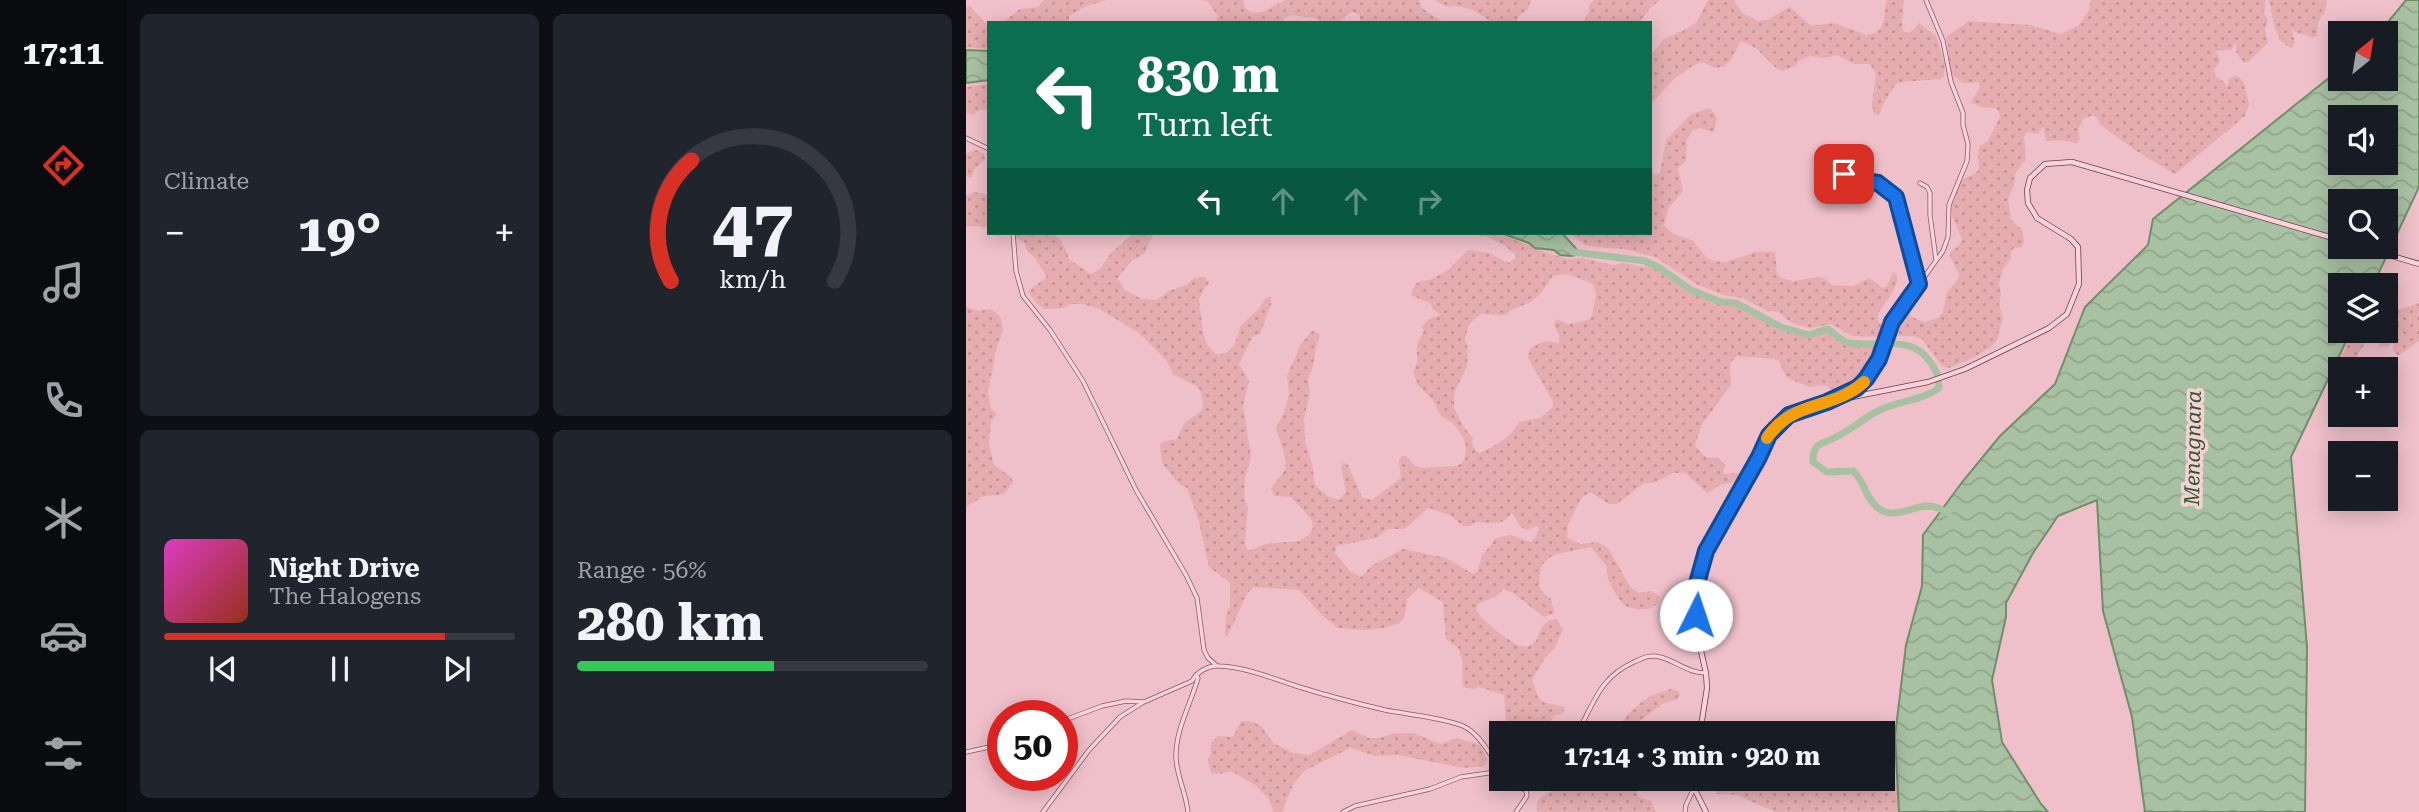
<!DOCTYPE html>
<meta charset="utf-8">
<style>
body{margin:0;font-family:"Roboto Serif",serif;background:#20242c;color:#f1f3f6;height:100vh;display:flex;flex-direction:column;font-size:26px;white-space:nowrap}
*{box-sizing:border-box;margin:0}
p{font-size:23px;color:#9ea1a6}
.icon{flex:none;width:38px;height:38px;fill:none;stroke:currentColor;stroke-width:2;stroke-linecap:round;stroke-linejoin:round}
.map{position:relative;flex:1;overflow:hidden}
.sheet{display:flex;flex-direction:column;gap:14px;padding:14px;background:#0d0f14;width:840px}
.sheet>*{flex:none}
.banner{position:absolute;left:21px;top:21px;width:665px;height:214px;border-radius:0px;box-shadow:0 4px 18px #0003;background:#0b6e4f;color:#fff;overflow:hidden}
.needle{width:46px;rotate:30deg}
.controls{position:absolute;left:1362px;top:21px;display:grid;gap:14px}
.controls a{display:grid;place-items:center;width:70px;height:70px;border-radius:0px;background:#171b24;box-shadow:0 4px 18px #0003;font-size:35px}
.speed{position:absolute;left:21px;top:700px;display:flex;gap:14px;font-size:35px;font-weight:700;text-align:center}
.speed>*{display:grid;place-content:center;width:91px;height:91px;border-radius:50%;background:#171b24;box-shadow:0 4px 18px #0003;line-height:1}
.speed .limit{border:10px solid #d22;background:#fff;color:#111}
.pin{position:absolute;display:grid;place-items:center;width:60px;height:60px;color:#fff;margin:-30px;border-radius:14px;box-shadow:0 4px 10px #0006}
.me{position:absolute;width:77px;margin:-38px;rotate:4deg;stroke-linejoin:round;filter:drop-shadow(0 0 5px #0008)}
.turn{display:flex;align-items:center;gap:24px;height:147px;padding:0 35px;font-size:32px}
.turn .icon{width:91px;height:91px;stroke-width:2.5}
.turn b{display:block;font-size:49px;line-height:60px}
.lanes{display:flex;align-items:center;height:66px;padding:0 35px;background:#0003;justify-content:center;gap:35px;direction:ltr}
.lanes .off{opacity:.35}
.big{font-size:52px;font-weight:700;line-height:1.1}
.sheet .tile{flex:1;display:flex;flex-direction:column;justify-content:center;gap:10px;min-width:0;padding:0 24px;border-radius:10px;background:#20242c}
.sheet .dial{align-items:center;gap:0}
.dial svg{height:182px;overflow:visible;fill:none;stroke:#363941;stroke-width:7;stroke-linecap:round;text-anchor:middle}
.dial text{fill:#f1f3f6;stroke:none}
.song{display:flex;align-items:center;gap:21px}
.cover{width:84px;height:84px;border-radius:10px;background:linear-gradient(135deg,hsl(310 70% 55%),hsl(10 70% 35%))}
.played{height:7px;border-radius:4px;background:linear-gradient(90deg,#d93025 80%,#363941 80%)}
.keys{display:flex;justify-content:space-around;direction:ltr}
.heat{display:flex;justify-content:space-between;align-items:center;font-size:38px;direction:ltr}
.charge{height:10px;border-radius:5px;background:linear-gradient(90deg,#34c759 56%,#363941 0)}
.sheet .tiles{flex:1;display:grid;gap:14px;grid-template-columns:repeat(2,1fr)}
.trip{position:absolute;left:523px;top:721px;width:406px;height:70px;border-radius:0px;background:#171b24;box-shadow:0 4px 18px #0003;font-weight:700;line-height:70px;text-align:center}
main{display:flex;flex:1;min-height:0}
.menu{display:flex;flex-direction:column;width:126px;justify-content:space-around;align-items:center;background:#090b0e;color:#9ea1a6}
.menu .icon{width:49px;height:49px}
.menu .on{color:#d93025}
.menu b{font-size:32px;color:#f1f3f6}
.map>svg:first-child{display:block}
.farmland{fill:url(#farmland-dots);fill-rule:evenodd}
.water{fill:url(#water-waves);stroke:#6f8f6a;stroke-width:2;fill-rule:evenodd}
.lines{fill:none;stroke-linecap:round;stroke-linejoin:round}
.river{stroke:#a9c1a3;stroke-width:7}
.street-casing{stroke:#895769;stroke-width:5}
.secondary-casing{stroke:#6b3b4e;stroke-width:6}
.street{stroke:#fad3db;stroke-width:3.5}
.secondary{stroke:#fad3db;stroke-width:4.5}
.route-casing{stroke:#114b97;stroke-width:18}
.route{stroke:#1a73e8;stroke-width:12}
.slow{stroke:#f59e0b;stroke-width:12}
.labels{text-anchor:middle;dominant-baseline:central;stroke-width:7;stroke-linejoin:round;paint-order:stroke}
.water-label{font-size:21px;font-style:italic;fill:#2b582c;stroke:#f7d0d7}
</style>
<main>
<nav class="menu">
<b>17:11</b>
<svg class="icon on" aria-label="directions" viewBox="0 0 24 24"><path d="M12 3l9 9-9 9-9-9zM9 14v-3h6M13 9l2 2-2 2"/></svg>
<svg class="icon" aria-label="music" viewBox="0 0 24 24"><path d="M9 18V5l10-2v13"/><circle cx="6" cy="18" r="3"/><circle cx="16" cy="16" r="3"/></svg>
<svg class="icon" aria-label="phone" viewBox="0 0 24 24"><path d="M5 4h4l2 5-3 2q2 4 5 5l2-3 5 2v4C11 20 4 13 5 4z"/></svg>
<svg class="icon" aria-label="climate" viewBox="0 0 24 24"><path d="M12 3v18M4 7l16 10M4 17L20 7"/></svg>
<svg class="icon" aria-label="car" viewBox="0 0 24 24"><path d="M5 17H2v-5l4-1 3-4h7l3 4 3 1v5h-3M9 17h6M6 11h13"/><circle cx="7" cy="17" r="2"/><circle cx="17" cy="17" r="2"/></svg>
<svg class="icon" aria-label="filters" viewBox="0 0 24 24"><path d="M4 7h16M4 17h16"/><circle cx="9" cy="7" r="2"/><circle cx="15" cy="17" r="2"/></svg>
</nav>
<section class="sheet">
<div class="tiles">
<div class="tile"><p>Climate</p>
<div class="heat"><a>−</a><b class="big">19°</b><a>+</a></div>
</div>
<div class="tile dial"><svg viewBox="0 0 100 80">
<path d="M14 69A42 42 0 1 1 86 69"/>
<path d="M14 69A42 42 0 0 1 23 16" stroke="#d93025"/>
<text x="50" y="56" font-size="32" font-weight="700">47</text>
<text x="50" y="72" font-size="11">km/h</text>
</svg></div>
<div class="tile">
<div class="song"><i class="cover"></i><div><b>Night Drive</b><p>The Halogens</p></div></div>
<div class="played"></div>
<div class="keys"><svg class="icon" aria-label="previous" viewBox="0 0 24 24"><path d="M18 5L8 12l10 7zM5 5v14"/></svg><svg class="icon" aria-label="pause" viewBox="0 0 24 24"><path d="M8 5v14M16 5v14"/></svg><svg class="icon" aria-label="next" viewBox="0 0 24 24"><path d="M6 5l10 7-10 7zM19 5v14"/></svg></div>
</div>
<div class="tile"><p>Range · 56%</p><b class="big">280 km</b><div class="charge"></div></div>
</div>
</section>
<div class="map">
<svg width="1453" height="812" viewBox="0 0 1453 812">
<defs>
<pattern id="farmland-dots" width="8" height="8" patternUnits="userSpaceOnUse" patternTransform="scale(1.75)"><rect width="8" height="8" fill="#e5adb0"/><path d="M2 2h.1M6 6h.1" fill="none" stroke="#c59497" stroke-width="1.8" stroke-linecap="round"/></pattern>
<pattern id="water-waves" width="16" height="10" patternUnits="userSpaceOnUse" patternTransform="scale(1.75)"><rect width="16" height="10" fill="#a9c1a3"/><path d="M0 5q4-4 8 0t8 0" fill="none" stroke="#92a58c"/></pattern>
</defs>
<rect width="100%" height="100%" fill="#efc0c9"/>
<g class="farmland">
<polygon points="78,0 141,0 120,6 103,16 103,23 36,23 54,9 72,7"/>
<polygon points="235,0 277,0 279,8 286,13 296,12 320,0 453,0 456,8 478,23 395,23 393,14 385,12 372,23 358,23 348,18 326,15 318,18 317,23 249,23 252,16 242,2"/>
<polygon points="468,0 565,0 562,9 553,16 550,23 527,23 507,10 492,6 482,7"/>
<polygon points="628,0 694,0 683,9 673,23 617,23 623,11 623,5"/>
<polygon points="742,0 768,0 776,13 792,21 801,20 824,7 845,26 869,23 900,35 909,33 914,29 918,20 920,0 938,0 936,27 938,32 943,33 949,29 953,23 970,36 979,65 978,76 975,79 934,82 930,84 917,104 913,115 908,114 906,105 910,74 904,64 889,64 871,55 858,58 844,56 832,61 830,66 816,71 810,68 791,49 776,41 773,43 766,59 759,66 749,68 736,62 725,67 708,79 684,105 684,56 698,39 718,30 730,23"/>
<polygon points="1125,0 1300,0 1298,13 1302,20 1299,29 1302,43 1282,62 1278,63 1270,52 1270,44 1268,45 1266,50 1250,51 1254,61 1248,70 1249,76 1258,82 1261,88 1263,78 1271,76 1277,81 1283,104 1279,116 1209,174 1172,152 1133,124 1133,120 1127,115 1117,119 1112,130 1114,139 1111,143 1093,140 1080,141 1077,127 1072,134 1061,132 1058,137 1060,159 1049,174 1048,185 1042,198 1045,220 1056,230 1058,241 1056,247 1048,248 1045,251 1045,258 1037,269 1033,284 1035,294 1033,305 1037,316 1031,340 1025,347 1007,358 983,368 976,366 956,339 947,336 924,336 925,328 943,313 946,317 958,322 972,318 977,312 981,292 992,279 993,274 984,257 984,253 993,245 996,239 986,216 986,203 995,180 1010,173 1013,169 1012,153 1014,146 1022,141 1034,117 1033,112 1029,108 1015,107 1005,102 1014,87 1013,82 997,83 985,74 980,37 1003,21 1063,25 1095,34 1113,25 1123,10"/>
<polygon points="1303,0 1361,0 1359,12 1352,22 1351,35 1347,38 1329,32 1325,26 1329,43 1326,48 1321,46 1314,40 1309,29"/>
<polygon points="4,6 23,27 23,49 0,47 0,8"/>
<polygon points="23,84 23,110 14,110 7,115 0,113 0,87"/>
<polygon points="744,108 751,118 748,132 733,128 727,130 721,139 720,161 712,168 717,191 702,209 698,226 709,235 726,240 740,257 747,261 761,262 789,252 809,252 811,274 815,278 827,281 852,277 858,278 866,285 887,286 903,278 917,288 921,286 927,272 931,274 931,282 925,295 912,313 912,322 917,326 912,337 886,336 865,324 845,328 832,325 821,320 813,312 802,311 776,298 757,295 732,285 689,257 658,249 621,246 607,236 605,233 684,233 684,161 687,173 690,175 694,173 700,140 725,114"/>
<polygon points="10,150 18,154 19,159 8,170 5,178 0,176 0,153"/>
<polygon points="8,192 23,195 23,227 0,226 0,196"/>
<path d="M48,233H86L95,240L104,260L125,274L134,269L145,253L168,233H188L178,254L165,261L155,274L152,278L155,284L159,290L176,299L190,300L203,291L222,284L228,278L239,277L243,283L237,290L233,300L237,331L240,342L246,351L253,355L261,352L268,346L275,325L292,310L299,299L305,296V305L294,334L287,336L273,364L283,381L277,405L285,457L279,478L278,498L282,507L279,543L282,551L299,544L334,541L343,535L347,528L346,520L325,497L309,496L305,489L319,470L320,460L310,428L318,413L323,394L321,376L335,344L347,330L354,335L350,348L347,366L342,379L344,394L338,418L339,442L346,463L349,485L361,496L373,500L380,492L375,467L377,462L382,465L396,497L406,500L435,478L433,459L436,456H440L449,466L456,468L491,466L496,463L499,458L500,446L497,437L487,423L475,416L467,400L452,385L447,372L451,363V345L458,330L455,327L463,319L474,315L466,308L465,304L445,295L449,284L455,281L464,280L482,270L502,250L523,253L543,263L549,258L550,255L538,245L519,236L498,233H532L579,252L602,259L617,258L647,265L659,263L676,267L685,266L723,291L748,301L774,306L812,330L846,335L864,330L883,347L906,345L912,348L905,363L891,382L874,393L858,385L843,387L824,379L820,377L813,361L809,359L771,356L764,363L765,385L736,424L729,445L737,455L742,458L750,457L759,464L757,474L772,473L774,475L771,481L754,485L741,493L719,473H707L687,483H678L651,504H643L624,492L615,498L602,525L601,538L614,544L632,542L642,548L665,588L673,593L685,591L694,596L692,603L686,608L673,610L659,606L655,602L642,580L641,567L625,547L590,554L584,557L575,566L573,586L578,594L585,599L588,613L578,617L547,593L537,589L531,596L512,604L510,610L516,618L530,631L551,645L562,647L570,641L576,627L582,621L590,619L597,629L588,649L579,658L566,680L572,697L577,702L599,707L597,713L588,716L580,729L583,733H539L540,722L538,695L513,687L506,689L497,687L496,660L493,649L480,639L477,602L453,588L441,599L439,616L434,623L418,628L398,630L372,628L357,616L333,590L287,587L281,594L262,635L259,636L260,616L264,606V583L243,567L233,521L221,488L213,484L196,463L194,445L196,442L211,439L218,423L234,412L237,406L235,392L230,386L207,374L201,361L173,333L132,308L116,304H105L97,308L79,309L71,304L62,291L81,277L68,257L61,251L59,243L48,237ZM602,274L627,284L630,293L626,317L622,320L602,324L590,319L588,325L593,335V343L579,341L570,345L564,349L562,358L587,402V407L574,418L553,422L545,434L533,443L514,453L510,451L507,446L506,437L497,426L488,408V394L501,366L502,349L499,338L503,325L514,314L539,315L547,309L565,302L576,292L587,276ZM462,508L484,515L497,526H504L510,522L532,523L538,521L546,513L555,527L561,530L571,526L573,529L569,538L565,542L544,535L530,538L516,556L511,572L507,574L480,558L437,549L405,566L395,577L384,571L369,553L371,546L410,538L422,529H439Z"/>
<polygon points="1453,303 1453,341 1432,356 1426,349 1428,345 1426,343 1421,347 1413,346 1411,337 1401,340 1391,356 1389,369 1374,369 1374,382 1366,387 1368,373 1388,331 1419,331 1419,317 1428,311"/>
<polygon points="0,307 13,311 24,309 33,315 36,322 37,330 30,350 22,392 24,407 31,414 25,422 23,444 28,465 45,477 47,482 40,492 33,495 18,496 0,507"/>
<polygon points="705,689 712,691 714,695 712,699 698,703 657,733 646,733 662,714 677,701 687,695"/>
<polygon points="275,721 285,721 295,726 307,743 327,753 344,755 386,730 403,738 414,738 428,733 447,733 474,744 491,738 514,745 521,759 518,766 498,768 432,755 410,756 384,748 338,771 327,785 316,812 308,812 302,798 289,785 265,771 253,774 245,773 242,760 245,753 245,743 252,736 267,737"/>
<polygon points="604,779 703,779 695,783 672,789 671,791 673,797 685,801 690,812 571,812 571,801 575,797"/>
<polygon points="743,779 903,779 908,786 932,784 933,812 809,812 771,795 751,794"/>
</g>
<g class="water">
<path d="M1440,0H1453V187L1407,285H1374V331H1385L1325,457L1341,647L1339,812H1179L1166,717L1137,611L1131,500L1092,516L1067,553L1040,603V617L1026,680L1036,742L1075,804L1082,812H933L929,736L940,645L956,586L957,535L997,481L1034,436L1089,384L1119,307L1182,245L1187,219L1374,69V79H1419V33H1413ZM1374,117H1419V163H1374ZM1374,201H1419V247H1374Z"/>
<polygon points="0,50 23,51 23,80 0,83"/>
<polygon points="535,233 596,233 615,254 605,256 594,255 588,250 569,248 563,243"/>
</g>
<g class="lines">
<path class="river" d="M607,252L679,261L694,268L725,290L755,302L770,303L815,327L843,335L861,329C869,333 875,342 884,343C914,348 945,333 965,363C971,372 973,377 973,388C955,401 931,401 912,411C897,418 885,430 870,437C856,445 847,441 847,462L861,472L887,471C900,483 898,497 912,508C927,520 944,507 961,506C969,506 975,509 983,513"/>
<g class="street-casing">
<g id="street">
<polyline points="0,138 23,149"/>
<polyline points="878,174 892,180 912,183 930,197 952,284"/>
<polyline points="954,183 961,187 964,193 964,215 970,260"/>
<polyline points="47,233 50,271 57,296 84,330 117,381 170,490 220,575 231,598 238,650 242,658 250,665"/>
<polyline points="866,400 891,388 900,379 913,359 926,322 977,251 982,237 983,205 1001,161 1002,144 997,125 997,113 985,82 977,41 960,0"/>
<path d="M96,721L136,706L160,701L178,702L226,681C231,672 242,665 253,666C280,667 305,678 330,686C359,695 389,703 419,710C440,714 479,718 497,726C516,735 523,756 536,770"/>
<path d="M611,733C629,702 633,678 668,662C677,658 684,654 694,657C710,661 722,673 740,673"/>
<polyline points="0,752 37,744"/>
<polyline points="545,779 560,791 561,796 550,812"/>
<polyline points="583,782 585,779"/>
<polyline points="77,812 123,750 154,717 176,703"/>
<path d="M222,812C220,793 211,777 210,758C209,731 225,703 232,678L230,675"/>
<polyline points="377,812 389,806 464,789 495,777 536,771"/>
<polyline points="719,812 720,805 728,788"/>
</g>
</g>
<g class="secondary-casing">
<g id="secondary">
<polyline points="1396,247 1453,264"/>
<polyline points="734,733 741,688 740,673 730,629 730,587 740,551 793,457 803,435 813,422 830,411 861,402 962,382 999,369 1083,328 1101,314 1113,284 1112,247 1105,239 1071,218 1062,203 1061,190 1064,178 1079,164 1106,162 1374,240"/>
<polyline points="727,779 728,788 740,812"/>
</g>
</g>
<use href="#street" class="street"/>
<use href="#secondary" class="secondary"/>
</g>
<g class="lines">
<g class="route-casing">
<polyline id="route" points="730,615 730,587 740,551 793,457 803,435 823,415 861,402 891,388 900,379 913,359 926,322 953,284 930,197 912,183 892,180 878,174"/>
</g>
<use href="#route" class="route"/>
<path class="slow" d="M801,438C827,399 866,411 898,382"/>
</g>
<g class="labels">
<g class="water-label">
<text transform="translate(1227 448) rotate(-89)">Menagnara</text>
</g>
</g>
</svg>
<div class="controls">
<a><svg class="needle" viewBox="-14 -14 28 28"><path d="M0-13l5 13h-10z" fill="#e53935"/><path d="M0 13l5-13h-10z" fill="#9ea1a6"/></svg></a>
<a><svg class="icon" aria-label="sound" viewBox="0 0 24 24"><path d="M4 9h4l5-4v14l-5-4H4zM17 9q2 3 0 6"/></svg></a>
<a><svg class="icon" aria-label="search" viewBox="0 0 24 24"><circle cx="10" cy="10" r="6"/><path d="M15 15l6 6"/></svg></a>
<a><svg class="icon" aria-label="layers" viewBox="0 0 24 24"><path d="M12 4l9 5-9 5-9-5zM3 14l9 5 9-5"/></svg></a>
<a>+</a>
<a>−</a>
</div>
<div class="speed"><div class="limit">50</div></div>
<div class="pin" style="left:878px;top:174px;background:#d93025"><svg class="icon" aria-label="arrive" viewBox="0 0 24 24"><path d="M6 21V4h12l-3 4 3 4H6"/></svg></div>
<svg class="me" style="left:730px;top:615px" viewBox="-20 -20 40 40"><circle r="19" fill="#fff"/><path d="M0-13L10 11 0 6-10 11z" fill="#1a73e8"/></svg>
<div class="trip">17:14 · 3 min · 920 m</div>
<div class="banner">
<div class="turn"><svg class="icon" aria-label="left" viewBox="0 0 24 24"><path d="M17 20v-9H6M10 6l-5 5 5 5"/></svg><div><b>830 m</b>Turn left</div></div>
<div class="lanes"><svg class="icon" aria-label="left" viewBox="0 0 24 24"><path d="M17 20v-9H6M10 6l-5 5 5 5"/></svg><svg class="icon off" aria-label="ahead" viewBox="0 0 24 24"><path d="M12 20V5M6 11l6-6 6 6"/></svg><svg class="icon off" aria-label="ahead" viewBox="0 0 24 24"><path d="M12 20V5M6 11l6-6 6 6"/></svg><svg class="icon off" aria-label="right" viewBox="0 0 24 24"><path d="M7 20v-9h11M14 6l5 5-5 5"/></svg></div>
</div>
</div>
</main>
